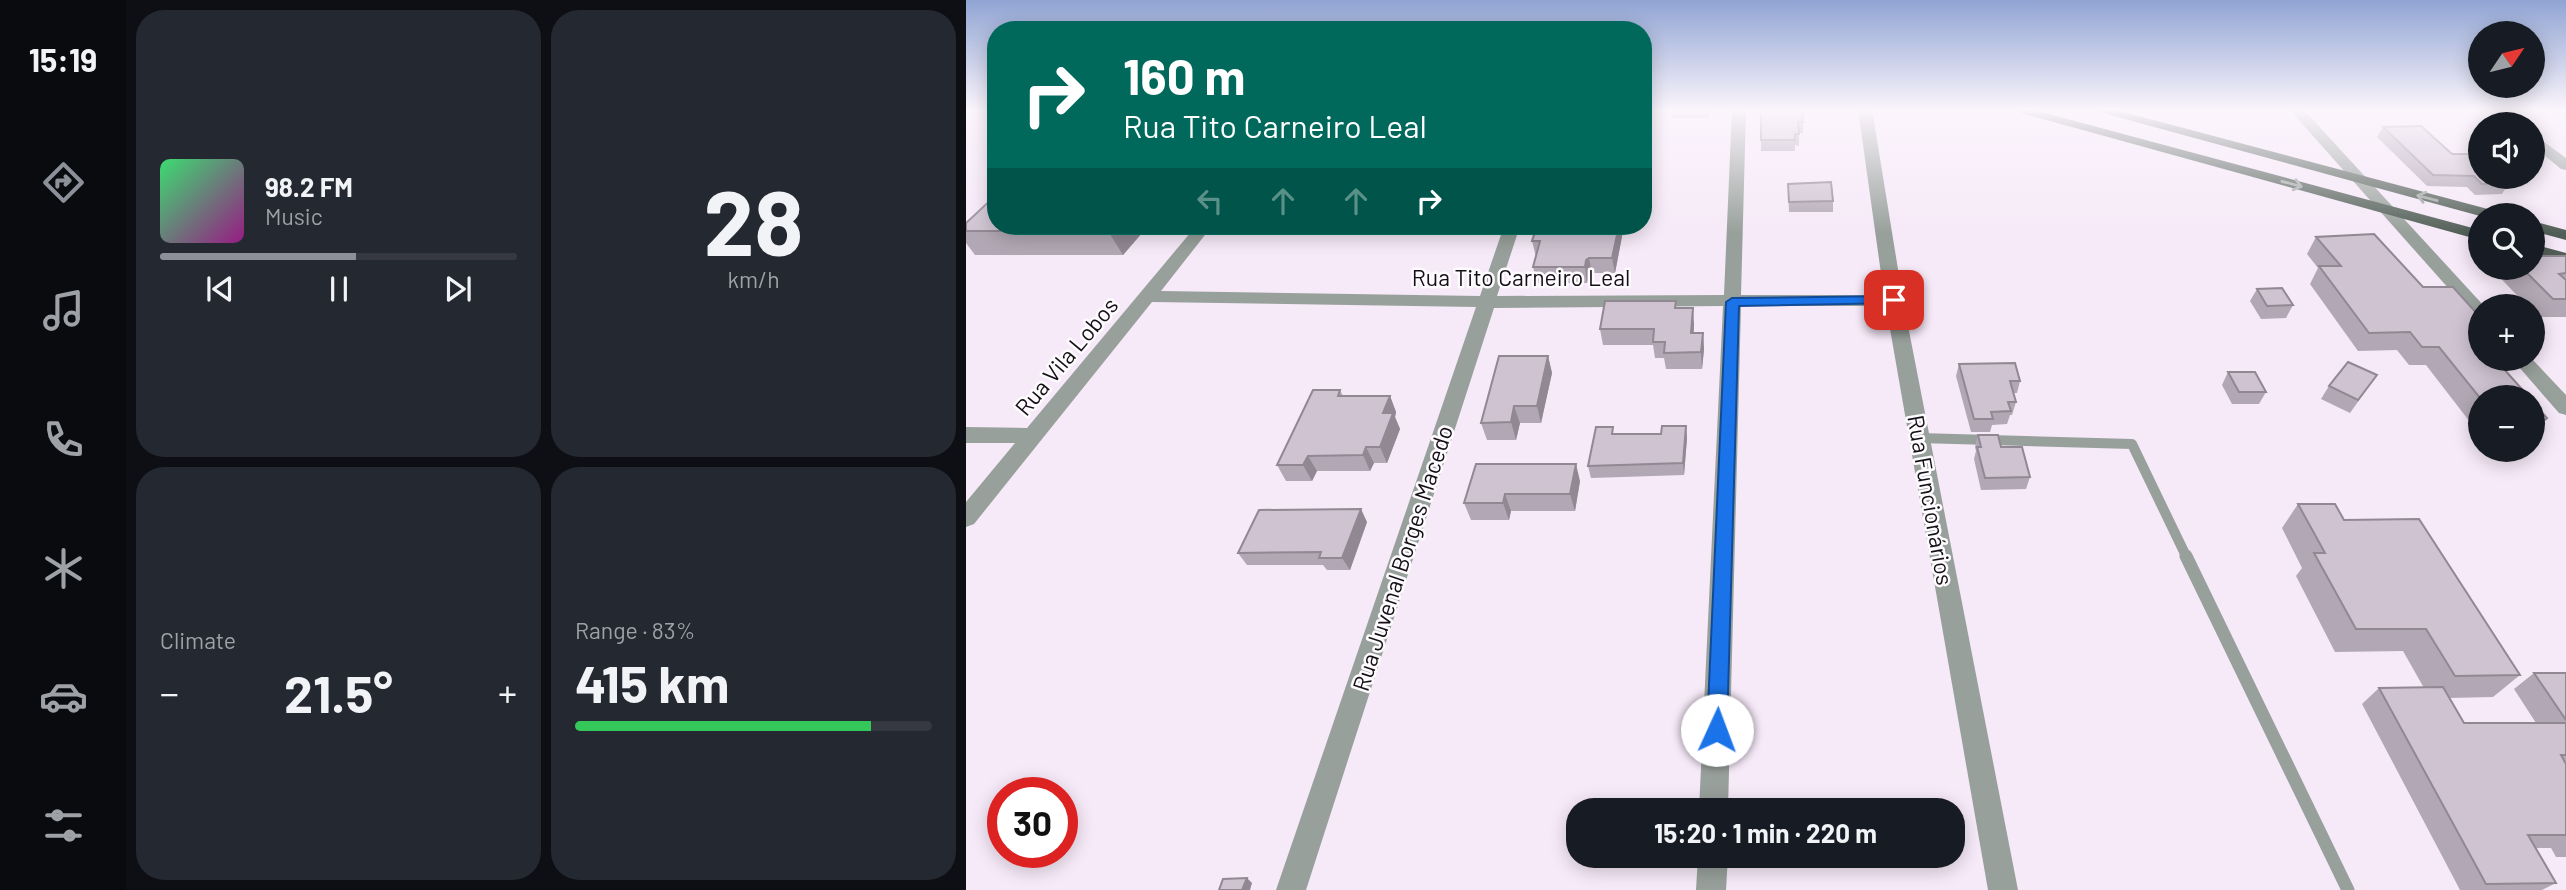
<!DOCTYPE html>
<meta charset="utf-8">
<style>
body{margin:0;font-family:Barlow,sans-serif;background:#242831;color:#f1f3f6;height:100vh;display:flex;flex-direction:column;font-size:26px;white-space:nowrap}
*{box-sizing:border-box;margin:0}
p{font-size:23px;color:#9ea1a6}
.icon{flex:none;width:38px;height:38px;fill:none;stroke:currentColor;stroke-width:2;stroke-linecap:round;stroke-linejoin:round}
.map{position:relative;flex:1;overflow:hidden}
.drawer{display:flex;flex-direction:column;gap:10px;padding:10px;background:#0d0f14;width:840px}
.drawer>*{flex:none}
.top-card{position:absolute;left:21px;top:21px;width:665px;height:214px;border-radius:28px;box-shadow:0 4px 18px #0003;background:#00695c;color:#fff;overflow:hidden}
.needle{width:46px;rotate:55deg}
.buttons{position:absolute;left:1502px;top:21px;display:grid;gap:14px}
.buttons a{display:grid;place-items:center;width:77px;height:77px;border-radius:50%;background:#171b24;box-shadow:0 4px 18px #0003;font-size:35px}
.speed{position:absolute;left:21px;top:777px;display:flex;gap:14px;font-size:35px;font-weight:700;text-align:center}
.speed>*{display:grid;place-content:center;width:91px;height:91px;border-radius:50%;background:#171b24;box-shadow:0 4px 18px #0003;line-height:1}
.speed .limit{border:10px solid #d22;background:#fff;color:#111}
.pin{position:absolute;display:grid;place-items:center;width:60px;height:60px;color:#fff;margin:-30px;border-radius:14px;box-shadow:0 4px 10px #0006}
.me{position:absolute;width:77px;margin:-38px;rotate:2deg;stroke-linejoin:round;filter:drop-shadow(0 0 5px #0008)}
.turn{display:flex;align-items:center;gap:24px;height:147px;padding:0 21px;font-size:32px}
.turn .icon{width:91px;height:91px;stroke-width:2.5}
.turn b{display:block;font-size:49px;line-height:60px}
.lanes{display:flex;align-items:center;height:66px;padding:0 21px;background:#0003;justify-content:center;gap:35px;direction:ltr}
.lanes .off{opacity:.35}
.big{font-size:52px;font-weight:700;line-height:1.1}
.drawer .tile{flex:1;display:flex;flex-direction:column;justify-content:center;gap:10px;min-width:0;padding:0 24px;border-radius:28px;background:#242831}
.drawer .dial{align-items:center;gap:0}
.dial b{font-size:91px;line-height:1}
.song{display:flex;align-items:center;gap:21px}
.cover{width:84px;height:84px;border-radius:10px;background:linear-gradient(135deg,hsl(140 70% 55%),hsl(310 70% 35%))}
.played{height:7px;border-radius:4px;background:linear-gradient(90deg,#8c9099 55%,#363941 55%)}
.keys{display:flex;justify-content:space-around;direction:ltr}
.heat{display:flex;justify-content:space-between;align-items:center;font-size:38px;direction:ltr}
.charge{height:10px;border-radius:5px;background:linear-gradient(90deg,#34c759 83%,#363941 0)}
.drawer .tiles{flex:1;display:grid;gap:10px;grid-template-columns:repeat(2,1fr)}
.trip{position:absolute;left:600px;top:798px;width:399px;height:70px;border-radius:28px;background:#171b24;box-shadow:0 4px 18px #0003;font-weight:700;line-height:70px;text-align:center}
main{display:flex;flex:1;min-height:0}
.dock{display:flex;flex-direction:column;width:126px;justify-content:space-around;align-items:center;background:#090b0e;color:#9ea1a6}
.dock .icon{width:49px;height:49px}
.dock .active{color:#8c9099}
.dock b{font-size:32px;color:#f1f3f6}
.map>svg:first-child{display:block}
.lines{fill:none;stroke-linecap:round;stroke-linejoin:round}
.lane-far1{stroke:#98a09b;stroke-width:10}
.lane{stroke:#98a09b;stroke-width:13}
.street{fill:#98a09b;fill-rule:evenodd}
.primary{fill:#525f57;fill-rule:evenodd}
.wall{fill:#b2a8b5}
.shaded-wall{fill:#918893}
.building{fill:#cfc3d2;stroke:#918893;stroke-width:2}
.oneway{stroke:#9fa5a2}
.route{fill:#1a73e8;stroke:#114b97;stroke-width:2}
.labels{text-anchor:middle;dominant-baseline:central;stroke-width:5;stroke-linejoin:round;paint-order:stroke}
.street-label{font-size:23px;fill:#130f14;stroke:#fdfbfe}
</style>
<main>
<nav class="dock">
<b>15:19</b>
<svg class="icon active" aria-label="directions" viewBox="0 0 24 24"><path d="M12 3l9 9-9 9-9-9zM9 14v-3h6M13 9l2 2-2 2"/></svg>
<svg class="icon" aria-label="music" viewBox="0 0 24 24"><path d="M9 18V5l10-2v13"/><circle cx="6" cy="18" r="3"/><circle cx="16" cy="16" r="3"/></svg>
<svg class="icon" aria-label="phone" viewBox="0 0 24 24"><path d="M5 4h4l2 5-3 2q2 4 5 5l2-3 5 2v4C11 20 4 13 5 4z"/></svg>
<svg class="icon" aria-label="climate" viewBox="0 0 24 24"><path d="M12 3v18M4 7l16 10M4 17L20 7"/></svg>
<svg class="icon" aria-label="car" viewBox="0 0 24 24"><path d="M5 17H2v-5l4-1 3-4h7l3 4 3 1v5h-3M9 17h6M6 11h13"/><circle cx="7" cy="17" r="2"/><circle cx="17" cy="17" r="2"/></svg>
<svg class="icon" aria-label="filters" viewBox="0 0 24 24"><path d="M4 7h16M4 17h16"/><circle cx="9" cy="7" r="2"/><circle cx="15" cy="17" r="2"/></svg>
</nav>
<section class="drawer">
<div class="tiles">
<div class="tile">
<div class="song"><i class="cover"></i><div><b>98.2 FM</b><p>Music</p></div></div>
<div class="played"></div>
<div class="keys"><svg class="icon" aria-label="previous" viewBox="0 0 24 24"><path d="M18 5L8 12l10 7zM5 5v14"/></svg><svg class="icon" aria-label="pause" viewBox="0 0 24 24"><path d="M8 5v14M16 5v14"/></svg><svg class="icon" aria-label="next" viewBox="0 0 24 24"><path d="M6 5l10 7-10 7zM19 5v14"/></svg></div>
</div>
<div class="tile dial"><b>28</b><p>km/h</p></div>
<div class="tile"><p>Climate</p>
<div class="heat"><a>−</a><b class="big">21.5°</b><a>+</a></div>
</div>
<div class="tile"><p>Range · 83%</p><b class="big">415 km</b><div class="charge"></div></div>
</div>
</section>
<div class="map">
<svg width="1600" height="890" viewBox="0 0 1600 890">
<rect width="100%" height="100%" fill="#f6e9f8"/>
<g class="lines">
<polyline class="lane-far1" points="953,438 1166,444 1221,558"/>
<polyline class="lane" points="1220,556 1382,890"/>
<g class="street">
<polygon points="766,109 780,109 775,295 918,295 892,109 906,109 937,300 1052,890 1022,890 920,306 775,306 762,810 733,810 757,306 528,308 340,890 310,890 510,307 186,302 8,524 0,527 0,502 49,443 0,443 0,427 61,428 230,226 246,226 195,291 514,296 538,226 554,226 531,296 758,295"/>
<polygon points="1323,109 1337,109 1518,306 1514,306 1514,319 1508,317"/>
<polygon points="1528,109 1543,109 1558,124 1543,124"/>
<polygon points="1566,133 1600,158 1600,170 1595,169 1566,145"/>
<polygon points="1546,359 1566,359 1600,395 1600,415 1593,413"/>
<polygon points="732,856 762,856 760,890 730,890"/>
</g>
<g class="primary">
<polygon points="1041,109 1064,109 1514,230 1514,240"/>
<polygon points="1122,109 1146,109 1533,212 1535,215 1514,216"/>
<polygon points="1566,221 1600,230 1600,240 1566,231"/>
<polygon points="1566,244 1600,253 1600,263 1566,254"/>
</g>
</g>
<g class="wall">
<polygon points="705,109 744,109 743,118 706,118"/>
<polygon points="795,109 837,122 837,133 833,133 833,146 829,145 829,151 795,151"/>
<polygon points="1417,127 1486,154 1543,183 1536,194 1509,195 1501,187 1461,186 1411,137"/>
<polygon points="822,184 867,201 867,212 823,212"/>
<polygon points="0,223 182,226 157,255 9,255 0,243"/>
<polygon points="658,226 649,273 626,273 623,276 621,283 571,283 567,267 570,257 566,241"/>
<polygon points="1350,237 1514,359 1531,359 1514,397 1514,435 1460,365 1443,365 1431,350 1392,351 1344,284 1352,268 1341,254"/>
<polygon points="1576,256 1600,256 1600,317 1572,317 1566,311 1566,306 1561,306 1526,269 1527,268 1566,268"/>
<polygon points="1291,289 1327,305 1320,318 1295,319 1284,301"/>
<polygon points="710,308 728,324 728,333 737,333 738,349 736,369 700,369 698,358 689,358 687,345 637,345 634,329"/>
<polygon points="582,356 586,373 575,423 554,423 550,440 521,440 515,423"/>
<polygon points="993,364 1054,381 1051,393 1047,393 1050,402 1046,415 1044,415 1041,424 1026,425 1024,432 1005,432 990,376"/>
<polygon points="1262,372 1300,392 1293,404 1266,404 1256,385"/>
<polygon points="1411,375 1384,413 1355,399 1363,386"/>
<polygon points="374,390 377,396 424,396 430,412 429,417 434,429 421,463 408,463 404,471 351,471 346,481 320,481 311,465"/>
<polygon points="720,426 721,438 718,475 625,478 622,466 648,434 695,434"/>
<polygon points="1012,435 1035,447 1064,477 1060,489 1015,490 1008,459 1010,451 1009,447"/>
<polygon points="1525,450 1548,450 1542,455 1529,455"/>
<polygon points="510,464 614,481 609,511 545,511 543,520 505,520 498,503"/>
<polygon points="1332,504 1378,520 1554,675 1527,697 1483,698 1498,723 1570,723 1548,689 1568,673 1600,673 1600,857 1590,857 1585,848 1570,848 1590,883 1576,890 1494,890 1396,704 1413,688 1458,688 1437,651 1369,652 1330,576 1336,568 1316,528"/>
<polygon points="401,522 384,570 361,570 357,565 281,565 272,553"/>
</g>
<g class="shaded-wall">
<polygon points="147,226 182,226 157,255 142,231"/>
<polygon points="653,226 658,226 649,273 646,258"/>
<polygon points="623,258 626,273 623,276 621,283 619,267 620,260"/>
<polygon points="727,308 728,324 726,350 725,333"/>
<polygon points="737,333 738,349 736,369 735,352"/>
<polygon points="582,356 586,373 575,423 571,406"/>
<polygon points="424,396 430,412 429,417 434,429 421,463 414,447 417,413"/>
<polygon points="548,406 554,423 550,440 545,422"/>
<polygon points="1581,418 1566,434 1566,430"/>
<polygon points="720,426 721,438 718,475 717,463"/>
<polygon points="400,447 408,463 404,471 397,455"/>
<polygon points="342,456 351,471 346,481 337,465"/>
<polygon points="610,464 614,481 609,511 604,494"/>
<polygon points="539,494 545,511 543,520 537,503"/>
<polygon points="395,509 401,522 384,570 376,558"/>
<polygon points="281,878 286,883 284,890 276,890"/>
</g>
<g class="building">
<polygon points="795,109 836,109 837,122 832,122 833,134 829,134 829,140 795,140"/>
<polygon points="1455,126 1486,154 1509,154 1514,158 1514,177 1536,177 1543,183 1516,184 1508,176 1467,175 1417,127"/>
<polygon points="865,182 867,201 823,202 822,184"/>
<polygon points="30,195 30,226 147,226 142,231 0,231 0,223"/>
<polygon points="571,226 653,226 646,258 623,258 620,260 619,267 567,267 574,241 566,241"/>
<polygon points="1408,234 1457,287 1487,287 1514,317 1514,359 1529,359 1563,397 1514,398 1473,347 1456,347 1444,332 1403,333 1353,266 1375,266 1350,237"/>
<polygon points="1566,251 1570,251 1576,256 1600,256 1600,273 1593,274 1600,280 1600,299 1587,299 1556,268 1566,268"/>
<polygon points="1316,288 1327,305 1301,306 1291,289"/>
<polygon points="639,301 710,301 709,308 727,308 725,333 737,333 735,352 698,353 699,342 687,342 688,329 634,329"/>
<polygon points="533,356 582,356 571,406 548,406 545,422 515,423"/>
<polygon points="1382,362 1411,375 1392,400 1363,386"/>
<polygon points="1049,363 1054,381 1044,381 1050,402 1042,402 1045,411 1025,412 1027,419 1008,419 993,364"/>
<polygon points="1262,372 1289,372 1300,392 1273,392"/>
<polygon points="347,390 374,390 372,396 424,396 417,413 427,413 414,447 400,447 397,455 342,456 337,465 311,465"/>
<polygon points="1566,401 1581,418 1566,430"/>
<polygon points="696,426 720,426 717,463 622,466 630,427 647,427 646,434 695,434"/>
<polygon points="1012,435 1032,435 1035,447 1056,447 1064,477 1019,478 1011,447 1015,447"/>
<polygon points="510,464 610,464 604,494 539,494 537,503 498,503"/>
<polygon points="1332,504 1369,504 1378,520 1453,519 1554,675 1489,676 1460,629 1390,629 1348,553 1359,553"/>
<polygon points="395,509 376,558 353,558 355,552 272,553 293,510"/>
<polygon points="1568,673 1600,673 1600,720"/>
<polygon points="1477,687 1498,723 1600,723 1600,755 1595,755 1600,764 1600,835 1562,835 1590,883 1520,884 1413,688"/>
<polygon points="281,878 276,890 253,890 257,879"/>
</g>
<defs><path id="oneway-shaft" d="M-6 0H5M1.5-3L5.5 0L1.5 3" fill="none" stroke-width="1.6" stroke-linecap="round" stroke-linejoin="round" transform="scale(1.75)"/></defs>
<g class="oneway">
<use href="#oneway-shaft" transform="translate(1326 184) rotate(15)"/>
<use href="#oneway-shaft" transform="translate(1461 198) rotate(-165)"/>
</g>
<linearGradient id="sky" x2="0" y2="1"><stop stop-color="#90a4d3"/><stop offset="0.47" stop-color="#fbf5fc"/><stop offset="1" stop-color="#fbf5fc" stop-opacity="0"/></linearGradient>
<rect width="1600" height="234" fill="url(#sky)"/>
<polygon class="route" points="928,296 933,297 933,303 773,306 761,730 758,737 751,740 744,737 741,730 760,302 766,298"/>
<g class="labels">
<g class="street-label">
<text x="555" y="277">Rua Tito Carneiro Leal</text>
<text transform="translate(100 356) rotate(-50)">Rua Vila Lobos</text>
<text transform="translate(965 500) rotate(80)">Rua Funcionários</text>
<text transform="translate(436 558) rotate(-72)">Rua Juvenal Borges Macedo</text>
</g>
</g>
</svg>
<div class="buttons">
<a><svg class="needle" viewBox="-14 -14 28 28"><path d="M0-13l5 13h-10z" fill="#e53935"/><path d="M0 13l5-13h-10z" fill="#9ea1a6"/></svg></a>
<a><svg class="icon" aria-label="sound" viewBox="0 0 24 24"><path d="M4 9h4l5-4v14l-5-4H4zM17 9q2 3 0 6"/></svg></a>
<a><svg class="icon" aria-label="search" viewBox="0 0 24 24"><circle cx="10" cy="10" r="6"/><path d="M15 15l6 6"/></svg></a>
<a>+</a>
<a>−</a>
</div>
<div class="speed"><div class="limit">30</div></div>
<div class="pin" style="left:928px;top:300px;background:#d93025"><svg class="icon" aria-label="arrive" viewBox="0 0 24 24"><path d="M6 21V4h12l-3 4 3 4H6"/></svg></div>
<svg class="me" style="left:751px;top:730px" viewBox="-20 -20 40 40"><circle r="19" fill="#fff"/><path d="M0-13L10 11 0 6-10 11z" fill="#1a73e8"/></svg>
<div class="trip">15:20 · 1 min · 220 m</div>
<div class="top-card">
<div class="turn"><svg class="icon" aria-label="right" viewBox="0 0 24 24"><path d="M7 20v-9h11M14 6l5 5-5 5"/></svg><div><b>160 m</b>Rua Tito Carneiro Leal</div></div>
<div class="lanes"><svg class="icon off" aria-label="left" viewBox="0 0 24 24"><path d="M17 20v-9H6M10 6l-5 5 5 5"/></svg><svg class="icon off" aria-label="ahead" viewBox="0 0 24 24"><path d="M12 20V5M6 11l6-6 6 6"/></svg><svg class="icon off" aria-label="ahead" viewBox="0 0 24 24"><path d="M12 20V5M6 11l6-6 6 6"/></svg><svg class="icon" aria-label="right" viewBox="0 0 24 24"><path d="M7 20v-9h11M14 6l5 5-5 5"/></svg></div>
</div>
</div>
</main>
